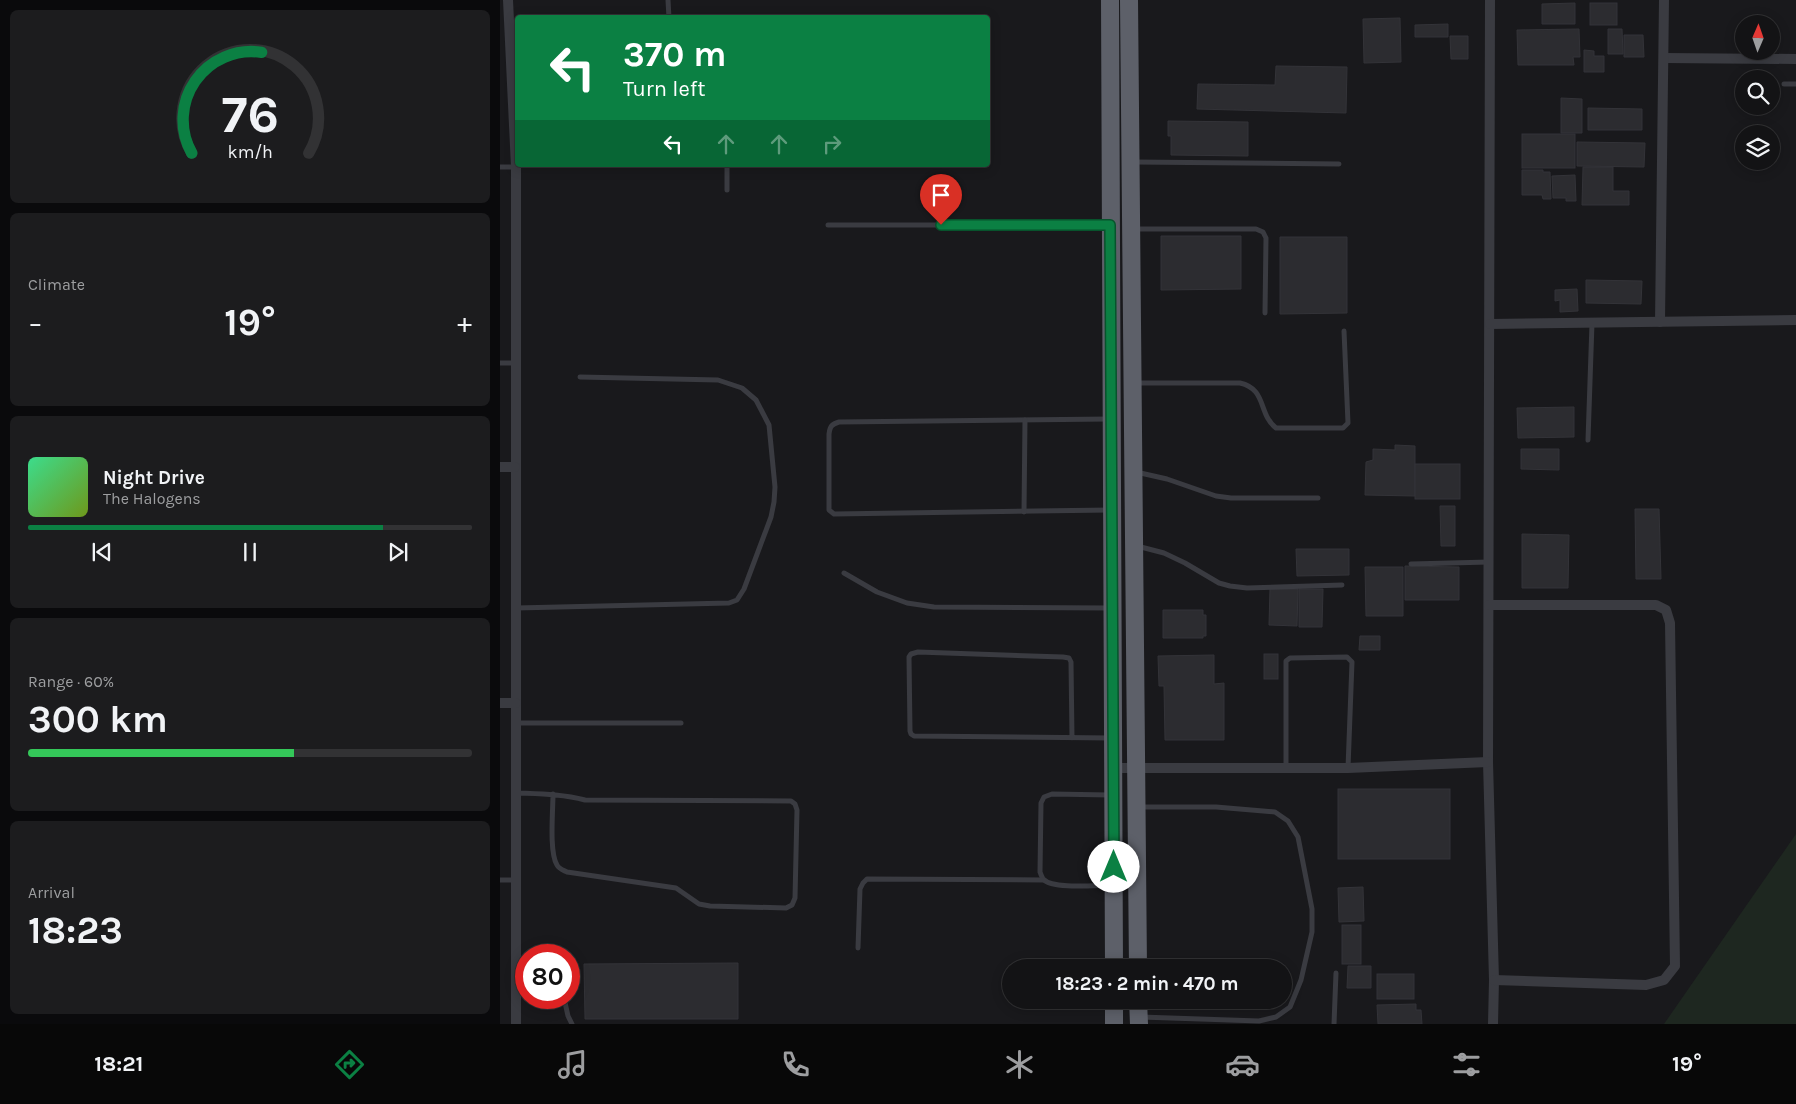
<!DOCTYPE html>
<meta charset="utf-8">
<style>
body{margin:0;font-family:Karla,sans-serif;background:#1c1c1e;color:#f1f3f6;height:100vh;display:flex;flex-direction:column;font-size:19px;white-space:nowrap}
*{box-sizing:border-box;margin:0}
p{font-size:16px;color:#9d9ea0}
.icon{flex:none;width:28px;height:28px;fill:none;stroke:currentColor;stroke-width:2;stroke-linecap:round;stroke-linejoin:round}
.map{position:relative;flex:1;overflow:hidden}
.details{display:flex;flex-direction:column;gap:10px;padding:10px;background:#0a0a0c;width:500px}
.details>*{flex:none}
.banner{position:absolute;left:15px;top:15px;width:475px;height:152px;border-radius:5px;box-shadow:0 2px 12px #0003,0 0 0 1px #323234;background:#0b8043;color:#fff;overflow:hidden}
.needle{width:32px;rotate:2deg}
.fabs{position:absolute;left:1235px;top:15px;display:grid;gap:10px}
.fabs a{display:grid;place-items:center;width:45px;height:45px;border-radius:50%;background:#131315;box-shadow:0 2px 12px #0003,0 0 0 1px #323234;font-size:25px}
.speed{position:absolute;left:15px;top:944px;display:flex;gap:10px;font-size:25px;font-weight:700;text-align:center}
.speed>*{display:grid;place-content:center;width:65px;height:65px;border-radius:50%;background:#131315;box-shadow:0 2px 12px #0003,0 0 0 1px #323234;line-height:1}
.speed .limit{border:8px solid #d22;background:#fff;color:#111}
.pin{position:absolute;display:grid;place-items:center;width:42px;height:42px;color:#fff;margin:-51px -21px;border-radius:50% 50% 50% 0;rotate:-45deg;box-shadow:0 0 5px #0007}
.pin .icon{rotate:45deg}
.me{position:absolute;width:55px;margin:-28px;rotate:0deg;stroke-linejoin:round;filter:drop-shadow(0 0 4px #0008)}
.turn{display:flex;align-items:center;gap:18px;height:105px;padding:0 25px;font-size:22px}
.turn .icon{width:65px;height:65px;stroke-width:2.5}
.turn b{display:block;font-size:35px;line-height:42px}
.lanes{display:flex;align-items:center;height:48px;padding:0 25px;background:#0003;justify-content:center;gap:25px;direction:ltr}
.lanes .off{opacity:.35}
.big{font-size:38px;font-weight:700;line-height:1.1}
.details .tile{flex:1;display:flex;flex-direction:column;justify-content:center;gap:8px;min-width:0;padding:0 18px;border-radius:8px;background:#1c1c1e}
.details .dial{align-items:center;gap:0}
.dial svg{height:130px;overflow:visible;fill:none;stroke:#323234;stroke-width:7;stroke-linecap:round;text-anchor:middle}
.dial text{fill:#f1f3f6;stroke:none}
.song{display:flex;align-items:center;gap:15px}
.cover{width:60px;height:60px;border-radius:8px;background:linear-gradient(135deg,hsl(150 70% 55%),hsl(80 70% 35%))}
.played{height:5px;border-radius:2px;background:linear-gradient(90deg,#0b8043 80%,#323234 80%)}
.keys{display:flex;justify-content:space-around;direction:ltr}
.heat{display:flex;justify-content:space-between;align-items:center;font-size:28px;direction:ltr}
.charge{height:8px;border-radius:4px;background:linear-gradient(90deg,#34c759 60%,#323234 0)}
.trip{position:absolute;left:502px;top:959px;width:290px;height:50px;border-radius:25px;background:#131315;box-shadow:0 2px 12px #0003,0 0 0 1px #323234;font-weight:700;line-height:50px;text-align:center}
.tab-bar{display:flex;height:80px;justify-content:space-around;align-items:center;background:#080808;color:#9d9ea0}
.tab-bar .icon{width:35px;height:35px}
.tab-bar .current{color:#0b8043}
.tab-bar b{font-size:22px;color:#f1f3f6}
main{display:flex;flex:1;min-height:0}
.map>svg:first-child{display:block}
.green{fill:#1e2720}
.building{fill:#2c2c30;stroke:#333338}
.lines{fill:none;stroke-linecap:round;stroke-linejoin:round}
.service{stroke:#3a3b41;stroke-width:5}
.minor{stroke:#3a3b41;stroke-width:10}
.trunk{stroke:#5d6069;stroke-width:18}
.route-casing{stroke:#07532c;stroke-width:12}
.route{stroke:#0b8043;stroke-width:9}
</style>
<main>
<section class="details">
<div class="tile dial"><svg viewBox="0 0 100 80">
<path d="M14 69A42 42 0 1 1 86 69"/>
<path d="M14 69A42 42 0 0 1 57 7" stroke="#0b8043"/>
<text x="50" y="56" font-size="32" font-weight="700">76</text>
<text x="50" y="72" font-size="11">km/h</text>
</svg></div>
<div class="tile"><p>Climate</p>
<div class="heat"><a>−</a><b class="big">19°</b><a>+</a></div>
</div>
<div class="tile">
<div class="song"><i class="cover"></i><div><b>Night Drive</b><p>The Halogens</p></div></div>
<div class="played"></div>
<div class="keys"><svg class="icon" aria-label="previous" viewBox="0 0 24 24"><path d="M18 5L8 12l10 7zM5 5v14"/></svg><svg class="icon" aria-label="pause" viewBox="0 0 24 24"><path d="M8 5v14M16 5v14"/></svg><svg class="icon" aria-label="next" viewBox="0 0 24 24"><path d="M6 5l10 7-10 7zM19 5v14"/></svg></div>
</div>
<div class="tile"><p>Range · 60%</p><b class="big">300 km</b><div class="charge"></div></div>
<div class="tile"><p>Arrival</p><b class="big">18:23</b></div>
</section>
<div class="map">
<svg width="1296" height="1024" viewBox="0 0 1296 1024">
<rect width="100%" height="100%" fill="#19191c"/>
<polygon class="green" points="1296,834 1296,1024 1164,1024"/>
<g class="building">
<polygon points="1075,3 1075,24 1042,24 1042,4"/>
<rect x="1090" y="3" width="27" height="22"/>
<polygon points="900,18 901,62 864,63 863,19"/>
<polygon points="948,24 948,37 915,37 915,25"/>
<polygon points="1079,29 1080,57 1073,57 1074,65 1018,65 1017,30"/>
<polygon points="1108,29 1122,29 1123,54 1108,54"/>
<polygon points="1124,35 1143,35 1144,57 1124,57"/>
<polygon points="950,36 968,36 968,59 951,59"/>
<polygon points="1084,50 1094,51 1094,56 1104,56 1104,72 1084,72"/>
<polygon points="776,66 847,67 846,113 697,109 698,84 775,85"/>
<polygon points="1061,98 1082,99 1082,133 1061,133"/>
<polygon points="1088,108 1142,109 1142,130 1088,130"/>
<polygon points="668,121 748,122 748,156 671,155 671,136 668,136"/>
<rect x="1022" y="134" width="53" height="34"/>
<polygon points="1077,142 1145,143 1144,167 1077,166"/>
<polygon points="1083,167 1113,167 1113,191 1129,191 1129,205 1082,205"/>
<polygon points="1022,170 1043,170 1043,172 1050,172 1051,199 1043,199 1042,195 1022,195"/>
<polygon points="1075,175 1076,201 1066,201 1066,198 1053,198 1052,176"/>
<polygon points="661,236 741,236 741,289 661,290"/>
<polygon points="780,237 847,237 847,313 780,314"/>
<polygon points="1086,280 1142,281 1141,304 1086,303"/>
<polygon points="1077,289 1078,311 1060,312 1060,300 1055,301 1055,290"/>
<polygon points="1074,407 1074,437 1018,438 1017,408"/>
<polygon points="895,445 915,446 915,496 865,495 866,462 873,460 873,449 895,450"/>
<polygon points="1021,449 1059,449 1059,470 1021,469"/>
<rect x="915" y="464" width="45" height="35"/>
<polygon points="940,506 955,506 955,546 941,546"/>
<polygon points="1135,509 1159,509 1161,579 1136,579"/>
<polygon points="1022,534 1069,535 1068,588 1022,588"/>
<polygon points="796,549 849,549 849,575 797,576"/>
<polygon points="905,566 959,567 959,600 905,600"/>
<polygon points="865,567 903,567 903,616 866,616"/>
<polygon points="770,589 798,589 797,626 769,625"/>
<polygon points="799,589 823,589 822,627 799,627"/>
<polygon points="663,610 703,610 703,615 706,615 706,636 703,636 703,638 663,638"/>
<polygon points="860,636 880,636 880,650 859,650"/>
<rect x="764" y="654" width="14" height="25"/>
<polygon points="714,655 714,684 724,683 724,740 665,740 664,686 659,686 658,656"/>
<rect x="838" y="789" width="112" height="70"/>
<polygon points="863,887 864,921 839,922 838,888"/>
<rect x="842" y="925" width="19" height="39"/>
<polygon points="238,963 238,1019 85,1019 84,964"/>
<polygon points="848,966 871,966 871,988 847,988"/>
<rect x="877" y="974" width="37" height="25"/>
<polygon points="916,1004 916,1010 921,1010 922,1024 878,1024 877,1005"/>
</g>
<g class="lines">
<g class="service">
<polyline points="168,0 169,18"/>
<polyline points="1284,84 1296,84"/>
<polyline points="634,162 839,164"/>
<polyline points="0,167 15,167"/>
<polyline points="227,190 227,165"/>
<polyline points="328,225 607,225"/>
<polyline points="634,229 756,229 763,232 766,238 765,313"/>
<polyline points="0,363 16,363"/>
<path d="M636,383H740C767,389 758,414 776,428H843L848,423L844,331"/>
<path d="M609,419L339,422C332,424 330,426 329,434V510L334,514L610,510"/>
<polyline points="1088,440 1092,323"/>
<polyline points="636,472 667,479 716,496 731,498 818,498"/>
<polyline points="524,512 525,420"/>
<polyline points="637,546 664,553 685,563 719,583 730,586 747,588 842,585"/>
<polyline points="911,564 989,562"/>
<polyline points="344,573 377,592 407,603 434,607 611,608"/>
<polyline points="16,608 229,603 237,600 244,589 271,517 274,502 275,487 269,425 256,400 242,388 218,380 80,377"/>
<polyline points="16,723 181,723"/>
<polyline points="572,738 571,662 569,658 563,657 418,652 411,654 409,657 410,731 411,734 414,736 611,738"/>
<polyline points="786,768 786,661 790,658 847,657 852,662 848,768"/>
<path d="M16,793C40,794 62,794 85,800L291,801L295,804L297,810L295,898L292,905L286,908L210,906L199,904L176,888L67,872C63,870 59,869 57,865C49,852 53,811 53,794"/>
<path d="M610,795L552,794L544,797L541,803L540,872C541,875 542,877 543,879C553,890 597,885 611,885"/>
<polyline points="639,807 716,807 775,812 788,821 798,837 812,909 812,932 801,980 790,1007 776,1017 759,1021 641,1017"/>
<polyline points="0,880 16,880"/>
<polyline points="358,948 360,889 363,883 367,879 544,880"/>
<polyline points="16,968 26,969"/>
<polyline points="64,998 68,1016 72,1024"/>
<polyline points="834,1024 836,973"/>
</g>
<g class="minor">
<polyline points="8,0 16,167 16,1024"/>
<polyline points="990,0 988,762 994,980 993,1024"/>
<polyline points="1164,58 1296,59"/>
<polyline points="1160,322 1164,0"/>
<polyline points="990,324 1296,320"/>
<polyline points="0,467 15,467"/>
<polyline points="989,605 1156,605 1166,610 1170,623 1175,966 1164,980 1146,985 994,980"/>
<polyline points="0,703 16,703"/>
<polyline points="614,768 848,768 988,762"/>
</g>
<g class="trunk">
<polyline points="610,0 614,968"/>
<polyline points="629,0 638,968"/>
<polyline points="614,1000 614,1024"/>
<polyline points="638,1000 639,1024"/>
</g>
</g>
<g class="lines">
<g class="route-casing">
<polyline id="route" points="441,225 610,225 614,867"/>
</g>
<use href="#route" class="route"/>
</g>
</svg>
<div class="fabs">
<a><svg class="needle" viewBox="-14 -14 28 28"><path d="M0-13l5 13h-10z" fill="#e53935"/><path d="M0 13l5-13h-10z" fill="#9d9ea0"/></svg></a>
<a><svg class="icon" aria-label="search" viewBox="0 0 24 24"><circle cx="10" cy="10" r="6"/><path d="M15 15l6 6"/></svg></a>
<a><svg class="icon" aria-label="layers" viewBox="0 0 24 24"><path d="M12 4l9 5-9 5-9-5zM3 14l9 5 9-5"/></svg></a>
</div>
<div class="speed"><div class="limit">80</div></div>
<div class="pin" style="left:441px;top:225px;background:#d93025"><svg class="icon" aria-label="arrive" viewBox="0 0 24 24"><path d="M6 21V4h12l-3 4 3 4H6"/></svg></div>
<svg class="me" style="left:614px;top:867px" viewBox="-20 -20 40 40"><circle r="19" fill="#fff"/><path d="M0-13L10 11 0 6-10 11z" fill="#0b8043"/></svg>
<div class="trip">18:23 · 2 min · 470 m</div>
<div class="banner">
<div class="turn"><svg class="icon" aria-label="left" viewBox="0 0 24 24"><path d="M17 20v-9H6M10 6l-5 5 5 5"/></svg><div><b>370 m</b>Turn left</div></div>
<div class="lanes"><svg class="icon" aria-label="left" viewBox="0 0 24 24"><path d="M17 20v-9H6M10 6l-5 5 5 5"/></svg><svg class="icon off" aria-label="ahead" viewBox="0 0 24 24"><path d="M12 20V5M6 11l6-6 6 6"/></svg><svg class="icon off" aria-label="ahead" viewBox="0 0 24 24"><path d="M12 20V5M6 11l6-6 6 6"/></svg><svg class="icon off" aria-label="right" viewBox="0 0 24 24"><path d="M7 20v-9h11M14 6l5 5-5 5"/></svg></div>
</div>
</div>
</main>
<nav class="tab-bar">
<b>18:21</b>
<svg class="icon current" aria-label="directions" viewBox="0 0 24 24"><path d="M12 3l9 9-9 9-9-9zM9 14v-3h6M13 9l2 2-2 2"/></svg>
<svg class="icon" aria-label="music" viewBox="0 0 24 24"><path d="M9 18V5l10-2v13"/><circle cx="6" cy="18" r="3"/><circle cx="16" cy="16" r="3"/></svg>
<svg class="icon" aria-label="phone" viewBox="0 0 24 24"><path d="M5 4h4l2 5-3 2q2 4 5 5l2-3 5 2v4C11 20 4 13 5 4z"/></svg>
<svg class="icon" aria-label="climate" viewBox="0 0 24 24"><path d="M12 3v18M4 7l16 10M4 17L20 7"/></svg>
<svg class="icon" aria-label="car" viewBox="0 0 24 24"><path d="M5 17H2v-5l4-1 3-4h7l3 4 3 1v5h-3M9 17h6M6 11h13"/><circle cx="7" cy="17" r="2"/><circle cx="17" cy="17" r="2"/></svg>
<svg class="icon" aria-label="filters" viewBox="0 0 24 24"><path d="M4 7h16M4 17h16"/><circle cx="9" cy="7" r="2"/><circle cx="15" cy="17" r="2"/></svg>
<b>19°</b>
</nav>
